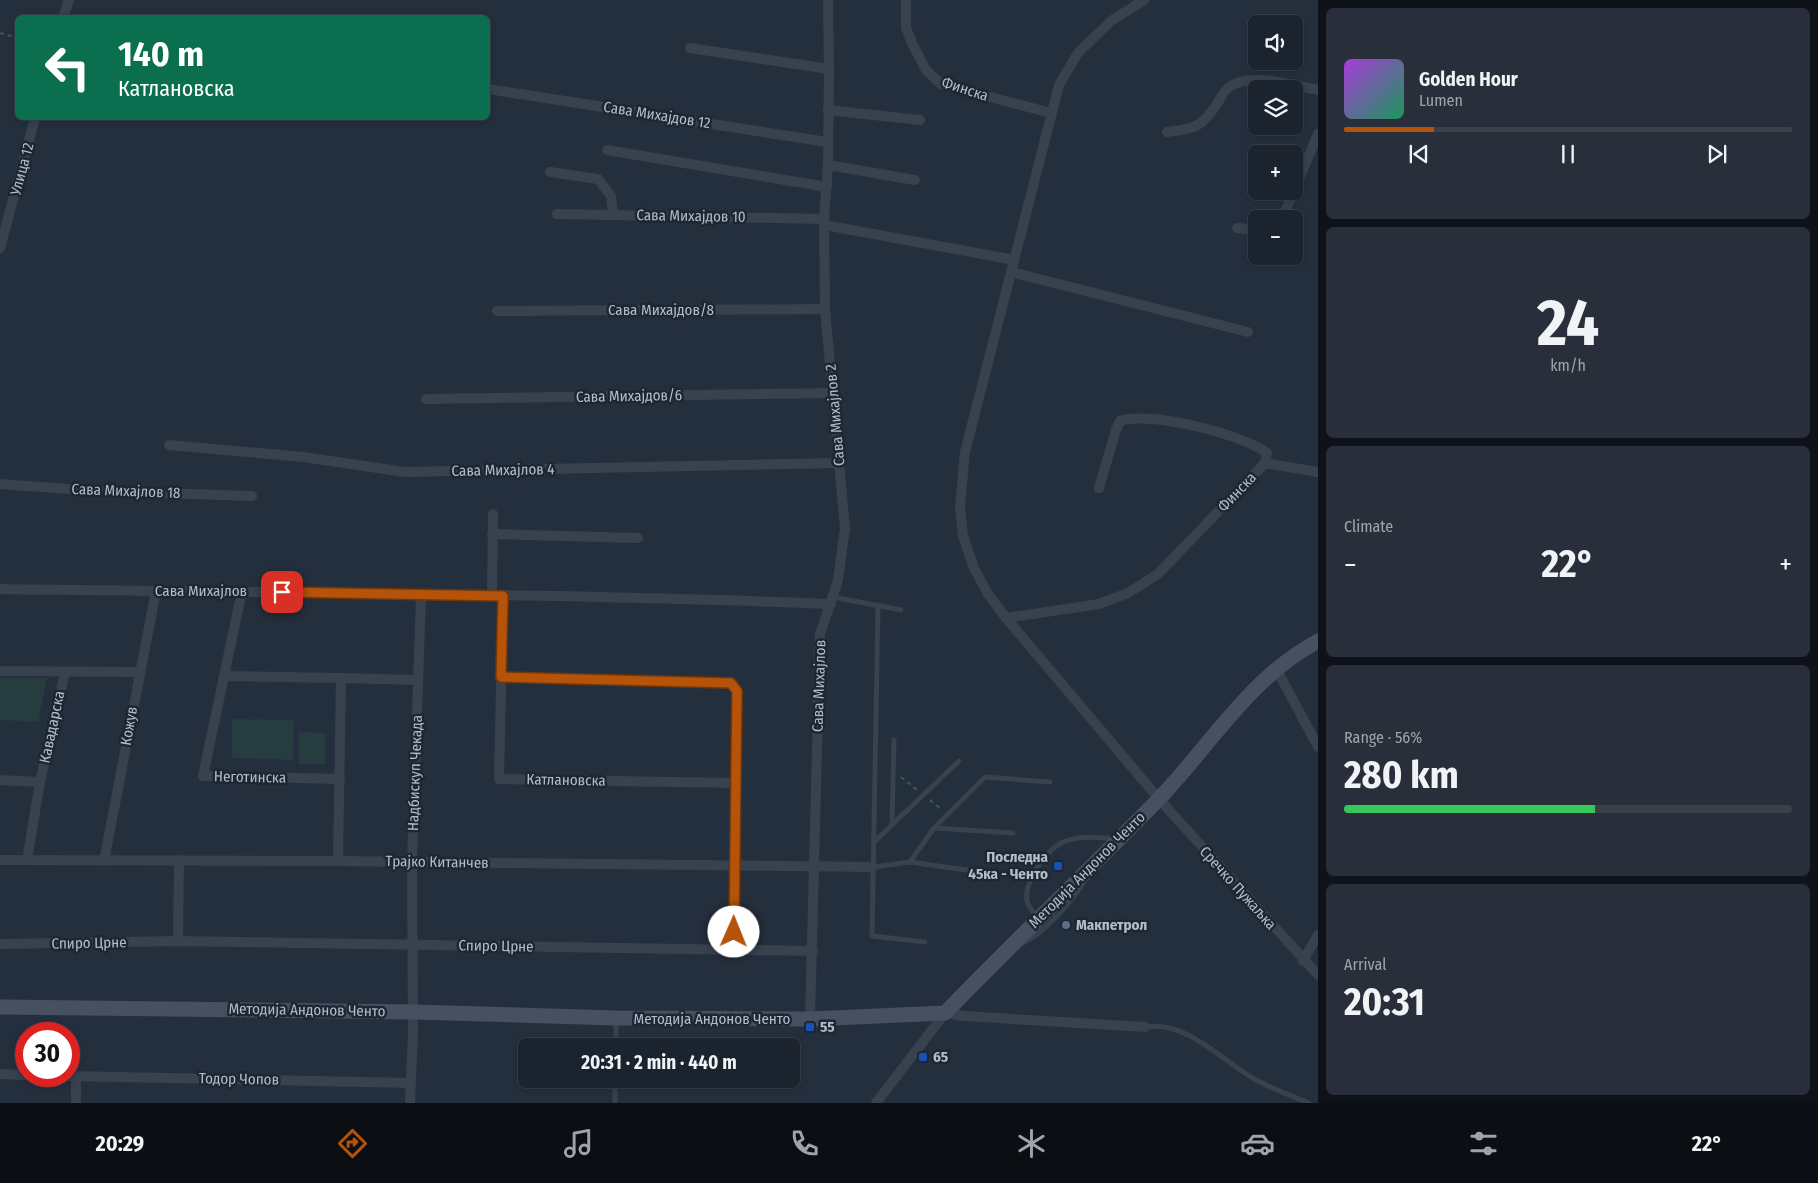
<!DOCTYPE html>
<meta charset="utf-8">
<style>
body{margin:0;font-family:"Fira Sans Condensed",sans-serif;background:#282f3a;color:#f1f3f6;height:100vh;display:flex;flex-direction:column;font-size:19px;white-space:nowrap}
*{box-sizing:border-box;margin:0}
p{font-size:16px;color:#a0a4aa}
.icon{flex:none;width:28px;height:28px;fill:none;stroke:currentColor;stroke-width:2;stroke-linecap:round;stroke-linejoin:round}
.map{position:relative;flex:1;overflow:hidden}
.sheet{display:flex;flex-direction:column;gap:8px;padding:8px;background:#0f1319;width:500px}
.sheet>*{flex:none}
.banner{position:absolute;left:15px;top:15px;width:475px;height:105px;border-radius:8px;box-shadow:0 2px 8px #0003,0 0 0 1px #39404a;background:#0b6e4f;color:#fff;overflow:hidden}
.buttons{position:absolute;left:1248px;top:15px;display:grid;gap:10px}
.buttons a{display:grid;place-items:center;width:55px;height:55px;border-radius:8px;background:#1b232e;box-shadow:0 2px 8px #0003,0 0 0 1px #39404a;font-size:25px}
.speed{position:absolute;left:15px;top:1022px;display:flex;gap:10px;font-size:25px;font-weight:700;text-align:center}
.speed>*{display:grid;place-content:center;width:65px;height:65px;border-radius:50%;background:#1b232e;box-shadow:0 2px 8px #0003,0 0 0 1px #39404a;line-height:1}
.speed .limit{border:8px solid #d22;background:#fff;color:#111}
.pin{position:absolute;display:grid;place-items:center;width:42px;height:42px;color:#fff;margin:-21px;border-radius:10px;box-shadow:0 2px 8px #0006}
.me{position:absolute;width:55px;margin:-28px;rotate:1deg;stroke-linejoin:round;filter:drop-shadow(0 0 4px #0008)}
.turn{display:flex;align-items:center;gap:18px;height:105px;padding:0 20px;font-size:22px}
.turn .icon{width:65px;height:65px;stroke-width:2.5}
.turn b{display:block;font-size:35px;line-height:42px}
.big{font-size:38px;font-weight:700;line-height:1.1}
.sheet .widget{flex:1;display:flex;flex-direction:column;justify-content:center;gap:8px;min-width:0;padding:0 18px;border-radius:8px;background:#282f3a}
.sheet .dial{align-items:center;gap:0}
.dial b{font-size:65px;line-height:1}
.song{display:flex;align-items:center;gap:15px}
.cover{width:60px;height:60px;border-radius:8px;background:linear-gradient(135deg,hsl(280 70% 55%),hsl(150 70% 35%))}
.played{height:5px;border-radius:2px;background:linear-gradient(90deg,#b45309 20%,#39404a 20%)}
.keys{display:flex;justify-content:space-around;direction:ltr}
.heat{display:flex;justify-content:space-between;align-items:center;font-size:28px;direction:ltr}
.charge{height:8px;border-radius:4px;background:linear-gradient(90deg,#34c759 56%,#39404a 0)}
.trip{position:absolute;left:518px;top:1038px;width:282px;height:50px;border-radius:8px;background:#1b232e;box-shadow:0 2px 8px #0003,0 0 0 1px #39404a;font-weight:700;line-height:50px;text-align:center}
.tab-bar{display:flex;height:80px;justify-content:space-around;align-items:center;background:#0b0e12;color:#a0a4aa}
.tab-bar .icon{width:35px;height:35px}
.tab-bar .selected{color:#b45309}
.tab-bar b{font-size:22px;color:#f1f3f6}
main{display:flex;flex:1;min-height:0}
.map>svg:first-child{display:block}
.green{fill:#263c3f}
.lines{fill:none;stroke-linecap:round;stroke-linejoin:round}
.path{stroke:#3f5557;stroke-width:2;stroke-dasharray:4 4;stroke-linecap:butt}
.service{stroke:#38414e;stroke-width:5}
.minor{stroke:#38414e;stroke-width:10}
.secondary{stroke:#465061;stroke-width:15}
.route-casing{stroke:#753606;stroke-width:12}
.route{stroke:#b45309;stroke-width:9}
.transit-dot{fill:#1a4fb4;stroke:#1d2633;stroke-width:2}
.service-dot{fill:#5c6f8a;stroke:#1d2633;stroke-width:2}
.labels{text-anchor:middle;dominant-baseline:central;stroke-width:5;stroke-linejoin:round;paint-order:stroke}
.street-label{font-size:15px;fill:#b4bcc9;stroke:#1d2633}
.poi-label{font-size:15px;font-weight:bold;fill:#b4bcc9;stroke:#1d2633;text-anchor:start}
</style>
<main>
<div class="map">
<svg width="1318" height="1103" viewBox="0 0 1318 1103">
<rect width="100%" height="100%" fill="#242f3e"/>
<g class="green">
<polygon points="0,678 47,678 38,722 0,720"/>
<polygon points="232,719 294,720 293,760 232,758"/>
<polygon points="299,732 325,733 325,764 299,764"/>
</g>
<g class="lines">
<g class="path">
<polyline points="0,33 18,38"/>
<polyline points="901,777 917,790"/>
<polyline points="930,800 942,810"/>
</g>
<g class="service">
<polyline points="833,597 901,610"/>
<polyline points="878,606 872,936 925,942"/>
<polyline points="892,825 894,740"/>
<polyline points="934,828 985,777 1050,782"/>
<polyline points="874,842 959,761"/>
<polyline points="910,862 934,828 1013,833"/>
<polyline points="873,867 910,862 980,872"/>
<path d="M1037,917C1034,913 1028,906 1027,901C1024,882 1045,852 1061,843C1078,835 1098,837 1115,839"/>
<path d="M1023,943C1044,933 1071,903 1083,883"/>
<path d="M1145,1027C1187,1020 1222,1061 1256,1080C1273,1089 1291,1096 1309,1103"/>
<polyline points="616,1046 616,1019"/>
<polyline points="615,1103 615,1079"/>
</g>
<g class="minor">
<polyline points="906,0 906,28 913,45 926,70 941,84 1051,113"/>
<polyline points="1144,0 1111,21 1078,53 1059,85 965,452 960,506 963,536 974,568 988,594 1006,618 1159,799 1318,975"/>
<polyline points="63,18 69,0"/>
<polyline points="690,48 829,69"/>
<polyline points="488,89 827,142"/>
<polyline points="828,110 920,120"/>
<path d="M1167,132C1195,129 1202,127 1217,104C1220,99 1224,91 1228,88C1250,71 1294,86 1318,90"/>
<polyline points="607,150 827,187"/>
<polyline points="828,165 915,180"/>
<polyline points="550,172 598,179 611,196 613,214"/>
<polyline points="557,214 824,219"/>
<polyline points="1282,219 1318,134"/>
<polyline points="825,225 1014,260"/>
<polyline points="1237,228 1256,230"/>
<polyline points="0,248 35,118"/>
<polyline points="1011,272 1248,332"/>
<polyline points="497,311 825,309"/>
<polyline points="426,399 832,393"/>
<polyline points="169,445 303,457 405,472 838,463"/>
<polyline points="1265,463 1318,472"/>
<polyline points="0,484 96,491 252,496"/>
<polyline points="492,534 638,538"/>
<path d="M0,589C277,593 554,593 831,604"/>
<polyline points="242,591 224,676 341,678 338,861"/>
<polyline points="492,596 493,514"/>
<polyline points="503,596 499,779 735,783"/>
<path d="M1006,618L1099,604L1128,593L1158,574L1265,463L1267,453C1243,434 1149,411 1120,421L1116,430L1099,488"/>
<polyline points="1276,668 1318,747"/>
<polyline points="0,671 139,672"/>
<polyline points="224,676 203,776 340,779"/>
<polyline points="501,677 731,683 737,691 733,949"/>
<polyline points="341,678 418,680"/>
<polyline points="0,780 40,782"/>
<polyline points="0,860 338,861 873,867"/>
<polyline points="27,860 40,782 65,672"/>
<polyline points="104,861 156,591"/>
<polyline points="178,941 179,860"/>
<polyline points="0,944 178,941 813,951"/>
<polyline points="1303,961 1318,935"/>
<polyline points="810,1019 820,634 838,580 845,528 825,309 824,219 828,165 829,69 828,0"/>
<polyline points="0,1074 26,1075"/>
<polyline points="69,1076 410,1083"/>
<polyline points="76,1103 76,1076"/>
<polyline points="410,1103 413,1032 412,861 421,595"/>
<polyline points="876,1103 945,1013 964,1016 1145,1027"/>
</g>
<path class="secondary" d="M0,1007L413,1012L616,1018L810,1019L945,1013C1015,941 1087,872 1157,801C1210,746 1249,678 1318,641"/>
</g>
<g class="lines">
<g class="route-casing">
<polyline id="route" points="282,592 503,596 501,677 731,683 737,691 734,932"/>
</g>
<use href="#route" class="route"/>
</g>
<g class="transit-dot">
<rect x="1053" y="861" width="10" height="10" rx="2.5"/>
<rect x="805" y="1022" width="10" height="10" rx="2.5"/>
<rect x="918" y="1052" width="10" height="10" rx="2.5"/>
</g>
<circle class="service-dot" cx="1066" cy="925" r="5"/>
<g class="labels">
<g class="street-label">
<text transform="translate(965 89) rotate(18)">Финска</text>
<text transform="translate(657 115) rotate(9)">Сава Михајдов 12</text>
<text transform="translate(22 169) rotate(-75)">Улица 12</text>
<text transform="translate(691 216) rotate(1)">Сава Михајдов 10</text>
<text x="661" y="310">Сава Михајдов/8</text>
<text transform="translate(629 396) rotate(-1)">Сава Михајдов/6</text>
<text transform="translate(835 415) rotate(-95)">Сава Михајлов 2</text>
<text transform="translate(503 470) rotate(-1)">Сава Михајлов 4</text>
<text transform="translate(126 491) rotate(2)">Сава Михајлов 18</text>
<text transform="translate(1237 492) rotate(-46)">Финска</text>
<text x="201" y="591">Сава Михајлов</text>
<text transform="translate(819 686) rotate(-88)">Сава Михајлов</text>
<text transform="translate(129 726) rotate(-80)">Кожув</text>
<text transform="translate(52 727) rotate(-78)">Кавадарска</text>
<text transform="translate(415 773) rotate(-88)">Надбискуп Чекада</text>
<text transform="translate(250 777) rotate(1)">Неготинска</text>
<text transform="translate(566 780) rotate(1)">Катлановска</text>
<text transform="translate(437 862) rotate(1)">Трајко Китанчев</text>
<text transform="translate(1087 870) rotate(-45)">Методија Андонов Ченто</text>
<text transform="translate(1238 888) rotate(48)">Сречко Пужаљка</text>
<text transform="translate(89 943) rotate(-1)">Спиро Црне</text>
<text transform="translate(496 946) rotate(1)">Спиро Црне</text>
<text transform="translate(307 1010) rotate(1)">Методија Андонов Ченто</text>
<text x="712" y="1019">Методија Андонов Ченто</text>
<text transform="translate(239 1079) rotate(1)">Тодор Чопов</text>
</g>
<g class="poi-label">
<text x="1048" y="857" text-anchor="end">Последна<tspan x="1048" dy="17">45ка - Ченто</tspan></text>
<text x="1076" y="925">Макпетрол</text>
<text x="820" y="1027">55</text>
<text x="933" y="1057">65</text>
</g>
</g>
</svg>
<div class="buttons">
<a><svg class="icon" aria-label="sound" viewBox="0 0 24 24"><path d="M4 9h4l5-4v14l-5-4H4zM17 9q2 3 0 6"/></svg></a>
<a><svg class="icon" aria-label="layers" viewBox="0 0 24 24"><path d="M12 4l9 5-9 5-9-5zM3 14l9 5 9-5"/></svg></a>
<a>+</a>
<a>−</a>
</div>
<div class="speed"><div class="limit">30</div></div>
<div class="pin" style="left:282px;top:592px;background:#d93025"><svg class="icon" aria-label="arrive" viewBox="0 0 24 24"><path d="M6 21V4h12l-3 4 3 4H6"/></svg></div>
<svg class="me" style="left:734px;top:932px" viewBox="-20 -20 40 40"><circle r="19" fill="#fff"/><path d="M0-13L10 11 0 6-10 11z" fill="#b45309"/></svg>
<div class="trip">20:31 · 2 min · 440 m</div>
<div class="banner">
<div class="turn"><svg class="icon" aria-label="left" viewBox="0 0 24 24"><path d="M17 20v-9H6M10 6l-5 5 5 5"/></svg><div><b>140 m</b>Катлановска</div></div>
</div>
</div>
<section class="sheet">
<div class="widget">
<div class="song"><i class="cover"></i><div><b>Golden Hour</b><p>Lumen</p></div></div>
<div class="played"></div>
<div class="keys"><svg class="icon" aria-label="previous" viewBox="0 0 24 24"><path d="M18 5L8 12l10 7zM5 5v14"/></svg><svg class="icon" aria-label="pause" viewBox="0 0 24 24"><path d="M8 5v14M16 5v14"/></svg><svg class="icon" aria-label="next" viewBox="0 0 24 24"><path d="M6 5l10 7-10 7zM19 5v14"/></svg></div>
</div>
<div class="widget dial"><b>24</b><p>km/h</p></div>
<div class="widget"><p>Climate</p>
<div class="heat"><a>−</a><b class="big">22°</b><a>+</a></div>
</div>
<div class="widget"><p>Range · 56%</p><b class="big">280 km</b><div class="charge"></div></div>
<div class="widget"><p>Arrival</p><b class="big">20:31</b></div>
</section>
</main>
<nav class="tab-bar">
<b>20:29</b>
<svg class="icon selected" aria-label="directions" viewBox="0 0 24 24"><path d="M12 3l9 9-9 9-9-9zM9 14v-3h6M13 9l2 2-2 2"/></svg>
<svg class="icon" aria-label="music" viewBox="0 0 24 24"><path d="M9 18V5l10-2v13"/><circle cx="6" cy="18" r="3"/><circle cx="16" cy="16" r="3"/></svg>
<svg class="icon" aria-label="phone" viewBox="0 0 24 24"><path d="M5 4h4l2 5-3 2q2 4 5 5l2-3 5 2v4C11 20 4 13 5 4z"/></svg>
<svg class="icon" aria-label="climate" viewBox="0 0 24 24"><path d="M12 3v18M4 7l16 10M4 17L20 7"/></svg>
<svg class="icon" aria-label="car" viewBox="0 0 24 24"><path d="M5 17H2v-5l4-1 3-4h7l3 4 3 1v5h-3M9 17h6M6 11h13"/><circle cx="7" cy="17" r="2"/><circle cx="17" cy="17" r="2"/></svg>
<svg class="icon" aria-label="filters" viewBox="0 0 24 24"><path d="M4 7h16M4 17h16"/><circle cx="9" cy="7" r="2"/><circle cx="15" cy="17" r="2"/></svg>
<b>22°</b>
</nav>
